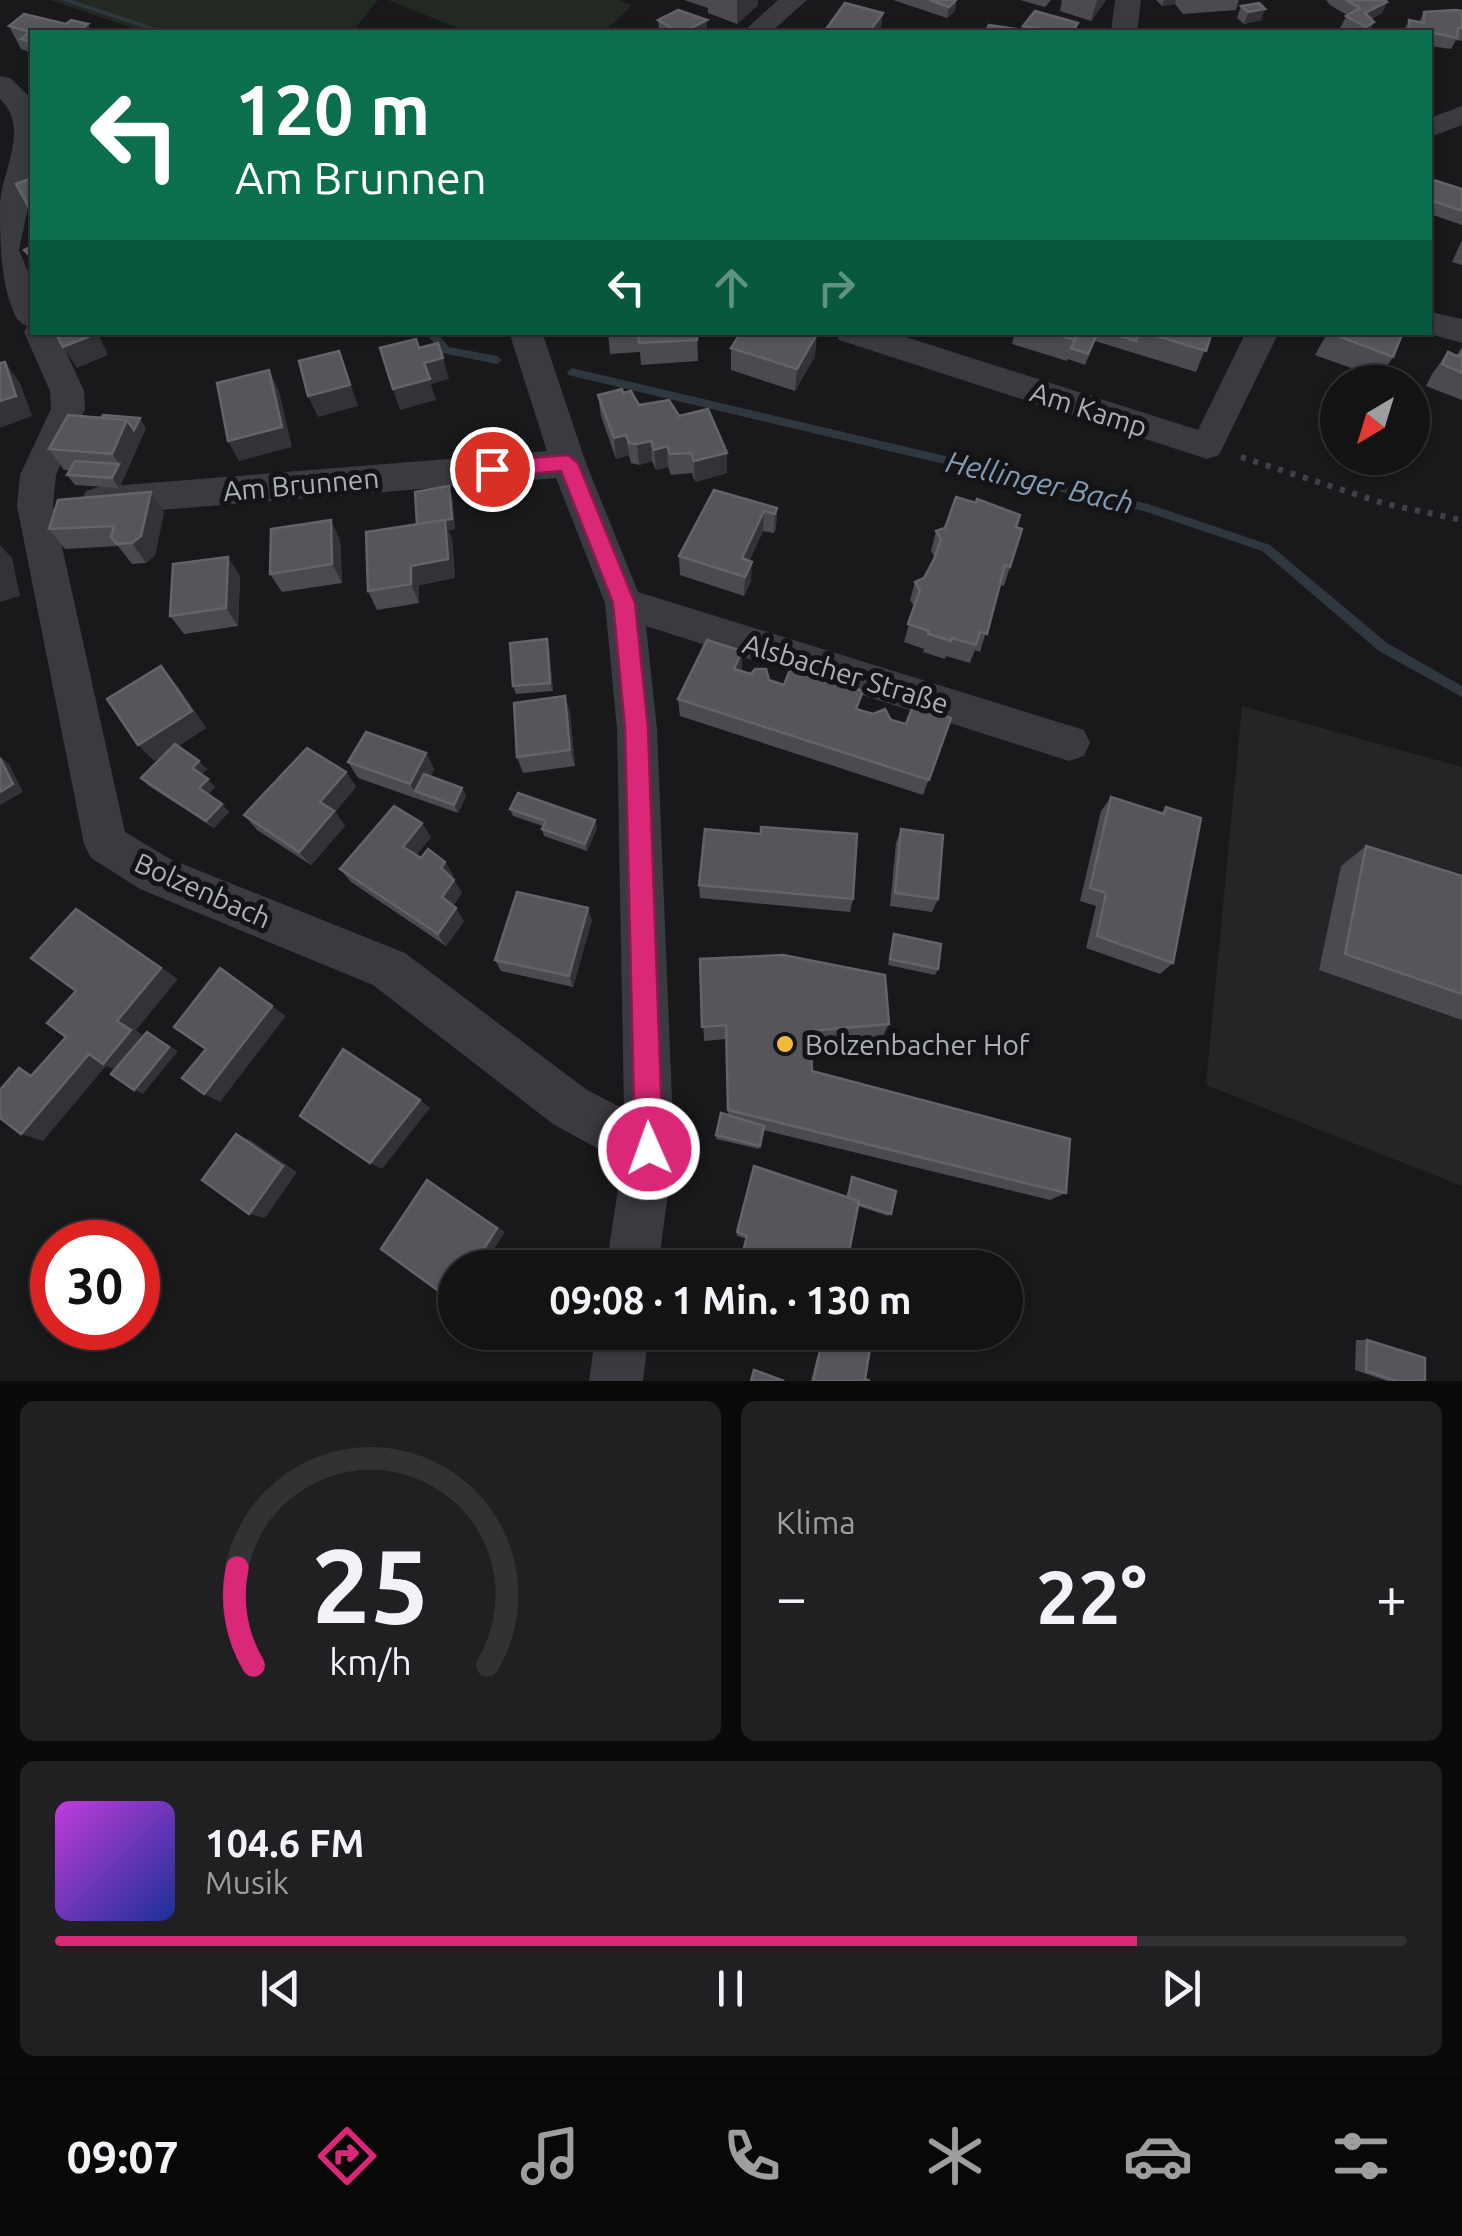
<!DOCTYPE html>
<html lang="de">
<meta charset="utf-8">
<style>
body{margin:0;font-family:Ubuntu,sans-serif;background:#202022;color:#f1f3f6;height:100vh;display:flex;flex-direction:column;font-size:38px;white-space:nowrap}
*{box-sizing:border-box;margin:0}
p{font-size:32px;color:#9d9ea0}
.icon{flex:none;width:55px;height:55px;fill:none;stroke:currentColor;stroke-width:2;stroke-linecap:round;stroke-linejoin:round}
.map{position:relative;height:1381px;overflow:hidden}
.details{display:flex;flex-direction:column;gap:20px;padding:20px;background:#0a0a0b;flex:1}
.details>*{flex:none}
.guide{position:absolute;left:30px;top:30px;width:1402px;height:305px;border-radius:0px;box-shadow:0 2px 8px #0004,0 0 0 2px #323234;background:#0b6e4f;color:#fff;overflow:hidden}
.needle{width:65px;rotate:218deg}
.controls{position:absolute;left:1320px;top:365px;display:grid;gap:20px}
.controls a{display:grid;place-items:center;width:110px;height:110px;border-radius:50%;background:#131314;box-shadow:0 2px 8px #0004,0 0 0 2px #323234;font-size:50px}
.speed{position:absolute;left:30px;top:1220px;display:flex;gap:20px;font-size:50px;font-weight:700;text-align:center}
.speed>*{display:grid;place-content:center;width:130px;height:130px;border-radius:50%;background:#131314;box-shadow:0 2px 8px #0004,0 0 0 2px #323234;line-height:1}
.speed .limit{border:15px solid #d22;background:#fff;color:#111}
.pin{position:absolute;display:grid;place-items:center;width:85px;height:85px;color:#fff;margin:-42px;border:5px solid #fff;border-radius:50%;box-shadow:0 2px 10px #0007}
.me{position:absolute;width:110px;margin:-55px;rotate:358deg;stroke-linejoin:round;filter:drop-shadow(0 0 8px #0008)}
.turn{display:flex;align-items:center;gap:35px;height:210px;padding:0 40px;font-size:45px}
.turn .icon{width:130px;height:130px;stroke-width:2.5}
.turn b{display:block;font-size:70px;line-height:85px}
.lanes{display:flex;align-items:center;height:95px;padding:0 40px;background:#0003;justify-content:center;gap:50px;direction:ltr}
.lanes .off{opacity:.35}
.big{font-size:75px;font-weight:600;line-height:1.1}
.details .tile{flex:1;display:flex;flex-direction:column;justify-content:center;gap:15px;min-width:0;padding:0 35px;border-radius:15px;background:#202022}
.details .dial{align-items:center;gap:0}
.dial svg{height:260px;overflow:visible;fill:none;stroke:#323234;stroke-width:7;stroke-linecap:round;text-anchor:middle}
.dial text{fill:#f1f3f6;stroke:none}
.song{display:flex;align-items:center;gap:30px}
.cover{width:120px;height:120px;border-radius:15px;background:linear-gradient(135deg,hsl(290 70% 55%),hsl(230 70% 35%))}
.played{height:10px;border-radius:5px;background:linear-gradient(90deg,#db2777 80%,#323234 80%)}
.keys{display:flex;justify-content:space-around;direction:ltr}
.heat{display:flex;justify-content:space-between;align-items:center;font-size:55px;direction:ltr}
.details .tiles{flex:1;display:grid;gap:20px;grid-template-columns:1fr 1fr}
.tile:last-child{grid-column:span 2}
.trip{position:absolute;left:438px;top:1250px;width:585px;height:100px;border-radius:50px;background:#131314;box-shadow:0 2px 8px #0004,0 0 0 2px #323234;font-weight:600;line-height:100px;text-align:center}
.tabs{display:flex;height:160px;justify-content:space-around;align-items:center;background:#080808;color:#9d9ea0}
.tabs .icon{width:70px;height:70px}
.tabs .on{color:#db2777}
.tabs b{font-size:45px;color:#f1f3f6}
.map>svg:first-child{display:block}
.built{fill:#252528}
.green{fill:#212922}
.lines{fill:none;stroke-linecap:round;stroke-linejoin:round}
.stream{fill:#2f373f;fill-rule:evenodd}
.path{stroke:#404147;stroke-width:6;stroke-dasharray:5 8;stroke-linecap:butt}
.street{fill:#3a3b40;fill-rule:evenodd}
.wall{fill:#4a4b50}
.shaded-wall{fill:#323336}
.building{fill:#55565b;stroke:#62646a;stroke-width:2.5}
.route{fill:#db2777;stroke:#8e194d;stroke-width:2.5}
.poi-dot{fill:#f0ba3b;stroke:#141416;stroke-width:4}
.labels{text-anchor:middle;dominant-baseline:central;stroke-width:10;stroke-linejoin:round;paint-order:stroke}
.street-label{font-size:28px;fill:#abafba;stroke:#141416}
.poi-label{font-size:28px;fill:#abafba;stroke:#141416;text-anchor:start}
.water-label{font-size:30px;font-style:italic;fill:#839cb5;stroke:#141416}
</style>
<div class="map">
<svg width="1462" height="1381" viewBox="0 0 1462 1381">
<rect width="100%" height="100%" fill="#19191b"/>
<polygon class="built" points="1242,706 1462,767 1462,1186 1206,1085"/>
<g class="green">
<polygon points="50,0 378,0 352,32 144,32"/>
<polygon points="388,0 619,0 632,5 604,32 468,32"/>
</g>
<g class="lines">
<g class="stream">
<polygon points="60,0 72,0 168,32 157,32"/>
<polygon points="425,332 436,332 449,347 497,356 502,360 497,364 442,353"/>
<polygon points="572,368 1148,504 1270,545 1387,643 1462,686 1462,697 1379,651 1262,551 1147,512 568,375 567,372"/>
</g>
<polyline class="path" points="1241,457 1386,504 1462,520"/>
<g class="street">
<polygon points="778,0 807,0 771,32 743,32"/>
<polygon points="1115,0 1141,0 1137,32 1111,32"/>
<path d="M0,76L10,78L32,99V190L19,250L32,281V332H57L84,391L85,409L56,475L53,506L125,832L170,859L405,953L587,1090L624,1109L617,729L605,603L556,478L99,515L86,511L81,501L86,491L99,487L547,451L509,332H542L586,463L638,592L1084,730L1090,743L1084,756L1069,761L646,626L657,729L674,1149L658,1268H606L622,1162L553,1124L373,985L140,889L91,858L84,844L17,506L20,475L51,409L50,391L24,332L27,326C16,322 14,313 10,302C0,272 0,235 0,202C3,169 30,127 0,99Z"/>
<polygon points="1462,106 1462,125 1430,137 1430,118"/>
<polygon points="1430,312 1462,319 1462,343 1423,332 1430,332"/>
<polygon points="835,332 890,332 1198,430 1246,332 1279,332 1219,455 1207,459 839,340"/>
<polygon points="596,1332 649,1332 643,1381 589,1381"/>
</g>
</g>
<g class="wall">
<polygon points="684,0 758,0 758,5 737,24 708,13 708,8"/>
<polygon points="893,0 956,0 955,11 947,18"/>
<polygon points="1020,0 1051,0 1045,7"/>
<polygon points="1060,0 1106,0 1091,21 1060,11 1062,1"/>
<polygon points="1156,0 1239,0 1236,10 1183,14 1175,4 1162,6"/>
<polygon points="1326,0 1385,0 1387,2 1382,13 1371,19 1369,32 1336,32 1349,32 1340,28 1347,15 1330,5"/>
<polygon points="1241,6 1261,20 1244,24 1237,18"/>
<polygon points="1462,11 1462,41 1456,40 1451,49 1430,46 1430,32 1403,32 1409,20 1419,22 1424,12"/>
<polygon points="658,20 707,20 707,32 661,32 659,31"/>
<polygon points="1078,23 1076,32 986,32 1022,30 1023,26"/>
<polygon points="88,24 32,32 32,60 27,51 21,49 9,26"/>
<polygon points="1430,179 1462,189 1462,225 1430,214"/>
<polygon points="1462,240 1462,265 1452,262"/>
<polygon points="608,332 697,332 698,361 641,365 640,352 610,354"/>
<polygon points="1015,332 1212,332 1196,372 1095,341 1085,365 1068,359 1067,361 1012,344"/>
<polygon points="1328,332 1393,357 1379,378 1315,355"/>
<polygon points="1462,347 1462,400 1426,386 1432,374 1448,352 1456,356"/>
<polygon points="731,348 815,356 795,391 731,370"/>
<polygon points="623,393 639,405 679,416 727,453 727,473 695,482 692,473 671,475 668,467 656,470 652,461 639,465 631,463 629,455 616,459 601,416 598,395"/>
<polygon points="146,428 119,488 75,485 67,475 70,470 64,470 49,449"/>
<polygon points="714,490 777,508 776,528 774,533 763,531 749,561 751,581 744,596 680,575 679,556"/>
<polygon points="452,496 455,529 448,530 452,539 455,578 419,585 419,603 377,610 368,591 417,524"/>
<polygon points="164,512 155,555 146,563 132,564 118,546 65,549 49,529"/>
<polygon points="1016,527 1010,567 1004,586 1000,585 980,652 975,650 970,663 946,656 945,659 923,652 924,649 904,642 914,606 910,600 915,582 924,578 935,557 931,551 936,531"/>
<polygon points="340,540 342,583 282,592 270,574"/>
<polygon points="240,576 238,626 184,634 170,616"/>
<polygon points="547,639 549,648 553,691 516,694 513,686"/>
<polygon points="742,669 741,671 906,724 951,718 923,795 680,716 678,699"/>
<polygon points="175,683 206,728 178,746 207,769 201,774 215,787 208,794 229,812 214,828 149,786 141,778 165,754 154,761"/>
<polygon points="565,696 570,713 575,766 523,773 517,757"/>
<polygon points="426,753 434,769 430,776 462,788 466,796 458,813 358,778 348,762"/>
<polygon points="346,772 356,787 335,812 345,826 311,865 257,830 244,815"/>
<polygon points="1111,797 1161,813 1166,807 1173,963 1160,974 1086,948 1096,906 1080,901 1101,811"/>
<polygon points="510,809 595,820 597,828 587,851 544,836 542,829 543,826 513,816"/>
<polygon points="901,829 938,899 932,912 890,906 896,843"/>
<polygon points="431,837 416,855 421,858 445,862 453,875 452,878 462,893 453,906 464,921 446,946 351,882 340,869"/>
<polygon points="1366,846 1462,876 1462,1020 1319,970 1341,866"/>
<polygon points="699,885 853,899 850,912 700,898"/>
<polygon points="592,920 573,987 501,971 495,960"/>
<polygon points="894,934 938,969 935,975 888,965"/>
<polygon points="700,959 889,1024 882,1038 810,1045 812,1071 1066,1193 1050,1200 763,1130 759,1149 716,1139 716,1135 728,1115 726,1039 704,1041"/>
<polygon points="852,1177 891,1214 888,1216 858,1206 846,1267 737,1236 737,1232 846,1197"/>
<polygon points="823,1332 845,1332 844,1338 840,1338 865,1379 870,1381 811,1381 823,1334 839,1338"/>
<polygon points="1356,1340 1367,1340 1425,1381 1387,1381 1355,1370"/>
</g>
<g class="shaded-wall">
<polygon points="739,0 758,0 758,5 737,24 737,1"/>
<polygon points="956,0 955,11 947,18 949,7"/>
<polygon points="1097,0 1106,0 1091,21"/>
<polygon points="1164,0 1176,0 1175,4 1162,6"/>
<polygon points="1387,2 1382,13 1360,24 1365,13"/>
<polygon points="1265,9 1261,20 1244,24 1248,12"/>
<polygon points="883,13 881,32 869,32"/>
<polygon points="707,20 707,32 683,32"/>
<polygon points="1374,22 1369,32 1364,32 1366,27"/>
<polygon points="88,24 92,32 78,32"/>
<polygon points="94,332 97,332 108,355 77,368 63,347"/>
<polygon points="817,334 815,356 795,391 797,369"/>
<polygon points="339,351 358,406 318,417 308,396"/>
<polygon points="443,358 449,379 431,384 436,400 400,410 393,389 424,363"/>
<polygon points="5,362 20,383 32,416 0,428 0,401"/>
<polygon points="269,370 279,391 292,447 239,461 228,441"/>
<polygon points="140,418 146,428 126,474 112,454 127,420"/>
<polygon points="626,435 629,455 616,459 614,438"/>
<polygon points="651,441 652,461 639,465 637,444"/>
<polygon points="667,446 668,467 656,470 654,450"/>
<polygon points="727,453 727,473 695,482 694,461"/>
<polygon points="119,464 126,474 119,488 112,478"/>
<polygon points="449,486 452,496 455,529 448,530 452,539 455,578 419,585 419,603 411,584 411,566"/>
<polygon points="151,492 164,512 155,555 146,563 132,543"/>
<polygon points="777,508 776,528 774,533 775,514"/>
<polygon points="764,511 763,531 742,577 742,558"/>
<polygon points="331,520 340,540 342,583 332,564"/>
<polygon points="0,545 12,558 20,596 0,602"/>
<polygon points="228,557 240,576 238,626 226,608"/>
<polygon points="752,562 751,581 744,596 745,577"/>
<polygon points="547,639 549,648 553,691 550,683"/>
<polygon points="742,651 742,669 734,686 734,669"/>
<polygon points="161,666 175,683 206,728 154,761 138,745"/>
<polygon points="565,696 570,713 575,766 570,750"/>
<polygon points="426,753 434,769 422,794 415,791 419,799 410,784"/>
<polygon points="0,757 9,764 23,792 0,805"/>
<polygon points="199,761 207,769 200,776 192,768"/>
<polygon points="346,772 356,787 335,812 345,826 311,865 299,852 320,802"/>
<polygon points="208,779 215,787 206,795 199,788"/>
<polygon points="462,788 466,796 458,813 454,805"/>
<polygon points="222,804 229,812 214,828 206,821"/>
<polygon points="595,820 597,828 587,851 585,844"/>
<polygon points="422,823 431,837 412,861 403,847"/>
<polygon points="445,862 453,875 449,882 441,868"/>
<polygon points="454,880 462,893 450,910 442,897"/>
<polygon points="456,908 464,921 446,946 438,934"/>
<polygon points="588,908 592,920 573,987 569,976"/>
<polygon points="76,909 178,979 136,1030 149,1040 122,1073 106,1066 43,1141 21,1134 117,1021"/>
<polygon points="272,1006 286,1016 220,1102 204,1094"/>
<polygon points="147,1032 178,1051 143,1094 134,1090"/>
<polygon points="420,1100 430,1108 382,1169 370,1163"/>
<polygon points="236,1134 252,1141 297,1172 265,1218 249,1214"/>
<polygon points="427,1180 505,1232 482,1268 472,1268"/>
</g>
<g class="building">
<polygon points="930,0 956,0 949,7"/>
<polygon points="1346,0 1385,0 1387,2 1365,13 1374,22 1366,27 1346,16 1360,8"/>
<polygon points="845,3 883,13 869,32 824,32"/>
<polygon points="1259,3 1265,9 1248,12 1241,6"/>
<polygon points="678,10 707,20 683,32 678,32 658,20"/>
<polygon points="1456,10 1462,11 1462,28 1458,28 1457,38 1430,32 1410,32 1409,20 1424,23 1424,12"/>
<polygon points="1035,11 1078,23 1072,32 1062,32 1023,26"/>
<polygon points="24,14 66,24 71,20 88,24 78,32 32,32 32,42 21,39 30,32 9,26"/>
<polygon points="989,25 1030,31 986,32"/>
<polygon points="32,178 32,213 16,184"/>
<polygon points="1430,179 1462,189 1462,211 1430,200"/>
<polygon points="32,246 32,258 24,250"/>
<polygon points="55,332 94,332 95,334 63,347"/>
<polygon points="638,332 697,332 697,340 639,343"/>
<polygon points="741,332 811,332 817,334 797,369 731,348"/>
<polygon points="1050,332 1077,332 1074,340"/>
<polygon points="1079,332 1098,332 1088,354 1071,348"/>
<polygon points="1108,332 1139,332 1136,341"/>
<polygon points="1144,332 1212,332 1206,351"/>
<polygon points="1328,332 1403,332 1393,357"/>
<polygon points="416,339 419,348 438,343 443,358 424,363 430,379 393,389 380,348"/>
<polygon points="339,351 350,385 308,396 299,361"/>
<polygon points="1448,352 1459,357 1462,352 1462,373 1442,364"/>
<polygon points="5,362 16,396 0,401 0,363"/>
<polygon points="269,370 282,427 228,441 217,383"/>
<polygon points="622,389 623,393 631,391 639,405 669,400 679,416 708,409 727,453 694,461 691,453 670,454 667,446 654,450 651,441 637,444 629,443 626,435 614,438 598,395"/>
<polygon points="68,415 127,420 112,454 49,449"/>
<polygon points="103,415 140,418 134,430 127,420 101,418"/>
<polygon points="75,461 119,464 112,478 67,475"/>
<polygon points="449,486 452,519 417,524 415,492"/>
<polygon points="714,490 777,508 775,514 764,511 742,558 752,562 745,577 679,556"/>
<polygon points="151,492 141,536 132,543 117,544 111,537 114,526 49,529 58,500"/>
<polygon points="956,497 976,503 977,499 1020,515 1016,527 1022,529 1010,567 1005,565 987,634 980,632 976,645 952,638 951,641 928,634 929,631 908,624 920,590 915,582 924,578 934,559 941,539 936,531 945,528"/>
<polygon points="331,520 332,564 270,574 271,529"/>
<polygon points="445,520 448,559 411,566 411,584 368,591 366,532"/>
<polygon points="228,557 226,608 170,616 173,564"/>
<polygon points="547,639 550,683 513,686 510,643"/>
<polygon points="707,640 742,651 734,669 751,674 755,669 766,669 769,680 784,685 791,667 863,691 856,709 873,714 885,709 891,720 906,724 913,706 951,718 929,780 678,699"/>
<polygon points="161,666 192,711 138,745 107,699"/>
<polygon points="565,696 570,750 517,757 514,703"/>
<polygon points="366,732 426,753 410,784 348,762"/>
<polygon points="175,744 199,761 192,768 208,779 199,788 222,804 206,821 141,778"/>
<polygon points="307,748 346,772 320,802 334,811 299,852 244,815"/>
<polygon points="0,758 13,784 0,792"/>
<polygon points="424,774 462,788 454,805 415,791"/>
<polygon points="518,793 595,820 585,844 542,829 546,821 510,809"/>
<polygon points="1111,797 1164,814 1166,807 1201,818 1173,963 1097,936 1106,893 1090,888"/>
<polygon points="394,806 422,823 403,847 421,858 428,849 445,862 441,868 454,880 442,897 456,908 438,934 340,869"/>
<polygon points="761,827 857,834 853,899 699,885 705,829 761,834"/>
<polygon points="901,829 943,835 938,899 895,893"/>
<polygon points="1366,846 1462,876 1462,994 1345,954"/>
<polygon points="517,892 588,908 569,976 495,960"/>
<polygon points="76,909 161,968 117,1021 131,1030 103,1064 89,1054 21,1134 0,1118 0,1090 19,1068 31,1076 66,1037 47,1023 76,991 31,958"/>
<polygon points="894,934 941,944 938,969 890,959"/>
<polygon points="783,955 885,975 889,1024 810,1031 812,1071 1070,1139 1066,1193 728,1110 726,1025 702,1027 700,959"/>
<polygon points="220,968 272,1006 204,1094 182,1078 206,1049 174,1027"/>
<polygon points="147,1032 169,1047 134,1090 111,1074"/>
<polygon points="343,1049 420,1100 370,1163 300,1116"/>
<polygon points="721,1113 764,1126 760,1146 716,1135"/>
<polygon points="236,1134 283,1166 249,1214 202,1180"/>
<polygon points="754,1166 859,1201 846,1267 847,1268 739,1268 747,1236 737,1232"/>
<polygon points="852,1177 896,1191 891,1214 858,1204 859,1201 848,1197"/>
<polygon points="427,1180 497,1228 472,1268 455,1268 455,1294 451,1300 381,1249"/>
<polygon points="828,1332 845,1332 844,1338"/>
<polygon points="824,1333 870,1348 865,1379 870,1381 813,1381"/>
<polygon points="1367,1340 1425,1358 1425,1381 1397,1381 1366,1371"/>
<polygon points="754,1370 784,1381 751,1381"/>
</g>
<polygon class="route" points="568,455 578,463 635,603 648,728 663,1149 659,1159 649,1163 639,1159 635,1149 625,728 613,603 561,471 492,477 481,469 492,461"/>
<circle class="poi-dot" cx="785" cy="1044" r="10"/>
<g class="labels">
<g class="street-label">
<text transform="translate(1089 409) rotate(18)">Am Kamp</text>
<text transform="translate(301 484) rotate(-5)">Am Brunnen</text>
<text transform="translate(846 673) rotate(17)">Alsbacher Straße</text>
<text transform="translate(203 890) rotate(24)">Bolzenbach</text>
</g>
<g class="poi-label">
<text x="805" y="1044">Bolzenbacher Hof</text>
</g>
<g class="water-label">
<text transform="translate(1040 482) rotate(13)">Hellinger Bach</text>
</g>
</g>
</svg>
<div class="controls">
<a><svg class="needle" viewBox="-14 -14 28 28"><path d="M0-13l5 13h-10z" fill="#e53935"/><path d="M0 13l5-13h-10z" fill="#9d9ea0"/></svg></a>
</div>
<div class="speed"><div class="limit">30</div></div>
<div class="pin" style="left:492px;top:469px;background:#d93025"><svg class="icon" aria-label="arrive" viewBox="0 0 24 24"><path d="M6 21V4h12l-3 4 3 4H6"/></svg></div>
<svg class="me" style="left:649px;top:1149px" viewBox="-20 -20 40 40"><circle r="17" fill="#db2777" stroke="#fff" stroke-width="3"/><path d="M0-11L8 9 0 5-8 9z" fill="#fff"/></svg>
<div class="trip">09:08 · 1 Min. · 130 m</div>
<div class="guide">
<div class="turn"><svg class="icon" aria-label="left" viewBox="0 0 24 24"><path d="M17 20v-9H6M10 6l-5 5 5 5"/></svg><div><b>120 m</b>Am Brunnen</div></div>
<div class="lanes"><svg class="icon" aria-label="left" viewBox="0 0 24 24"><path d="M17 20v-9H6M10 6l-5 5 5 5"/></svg><svg class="icon off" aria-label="ahead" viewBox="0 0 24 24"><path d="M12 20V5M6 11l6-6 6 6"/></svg><svg class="icon off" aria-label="right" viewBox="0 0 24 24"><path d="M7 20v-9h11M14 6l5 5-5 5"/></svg></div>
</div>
</div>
<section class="details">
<div class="tiles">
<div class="tile dial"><svg viewBox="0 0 100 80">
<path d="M14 69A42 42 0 1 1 86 69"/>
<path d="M14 69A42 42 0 0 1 9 39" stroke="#db2777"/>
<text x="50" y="56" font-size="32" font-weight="700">25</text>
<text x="50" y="72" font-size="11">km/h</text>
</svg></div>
<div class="tile"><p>Klima</p>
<div class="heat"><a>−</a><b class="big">22°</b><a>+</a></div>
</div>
<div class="tile">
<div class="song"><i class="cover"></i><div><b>104.6 FM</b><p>Musik</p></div></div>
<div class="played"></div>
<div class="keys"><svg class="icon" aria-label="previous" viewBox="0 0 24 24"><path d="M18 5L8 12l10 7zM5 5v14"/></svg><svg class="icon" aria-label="pause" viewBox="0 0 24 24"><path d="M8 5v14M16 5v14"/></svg><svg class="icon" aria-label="next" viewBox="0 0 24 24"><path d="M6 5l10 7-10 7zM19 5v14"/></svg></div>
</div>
</div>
</section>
<nav class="tabs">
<b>09:07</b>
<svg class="icon on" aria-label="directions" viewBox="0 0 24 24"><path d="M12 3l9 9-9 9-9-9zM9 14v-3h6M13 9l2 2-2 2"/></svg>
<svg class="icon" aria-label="music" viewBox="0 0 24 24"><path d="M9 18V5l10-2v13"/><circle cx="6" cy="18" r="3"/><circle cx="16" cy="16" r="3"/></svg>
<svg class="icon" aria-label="phone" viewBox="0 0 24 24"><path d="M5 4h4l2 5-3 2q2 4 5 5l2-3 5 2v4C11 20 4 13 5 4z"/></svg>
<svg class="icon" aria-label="climate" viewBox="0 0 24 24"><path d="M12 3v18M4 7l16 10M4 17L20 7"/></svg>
<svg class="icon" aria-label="car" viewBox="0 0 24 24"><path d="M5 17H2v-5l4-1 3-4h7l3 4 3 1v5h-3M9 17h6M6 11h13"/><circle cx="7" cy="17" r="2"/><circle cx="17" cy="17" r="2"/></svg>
<svg class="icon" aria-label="filters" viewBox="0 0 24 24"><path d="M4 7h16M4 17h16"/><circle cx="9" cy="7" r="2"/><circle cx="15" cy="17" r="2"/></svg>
</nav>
